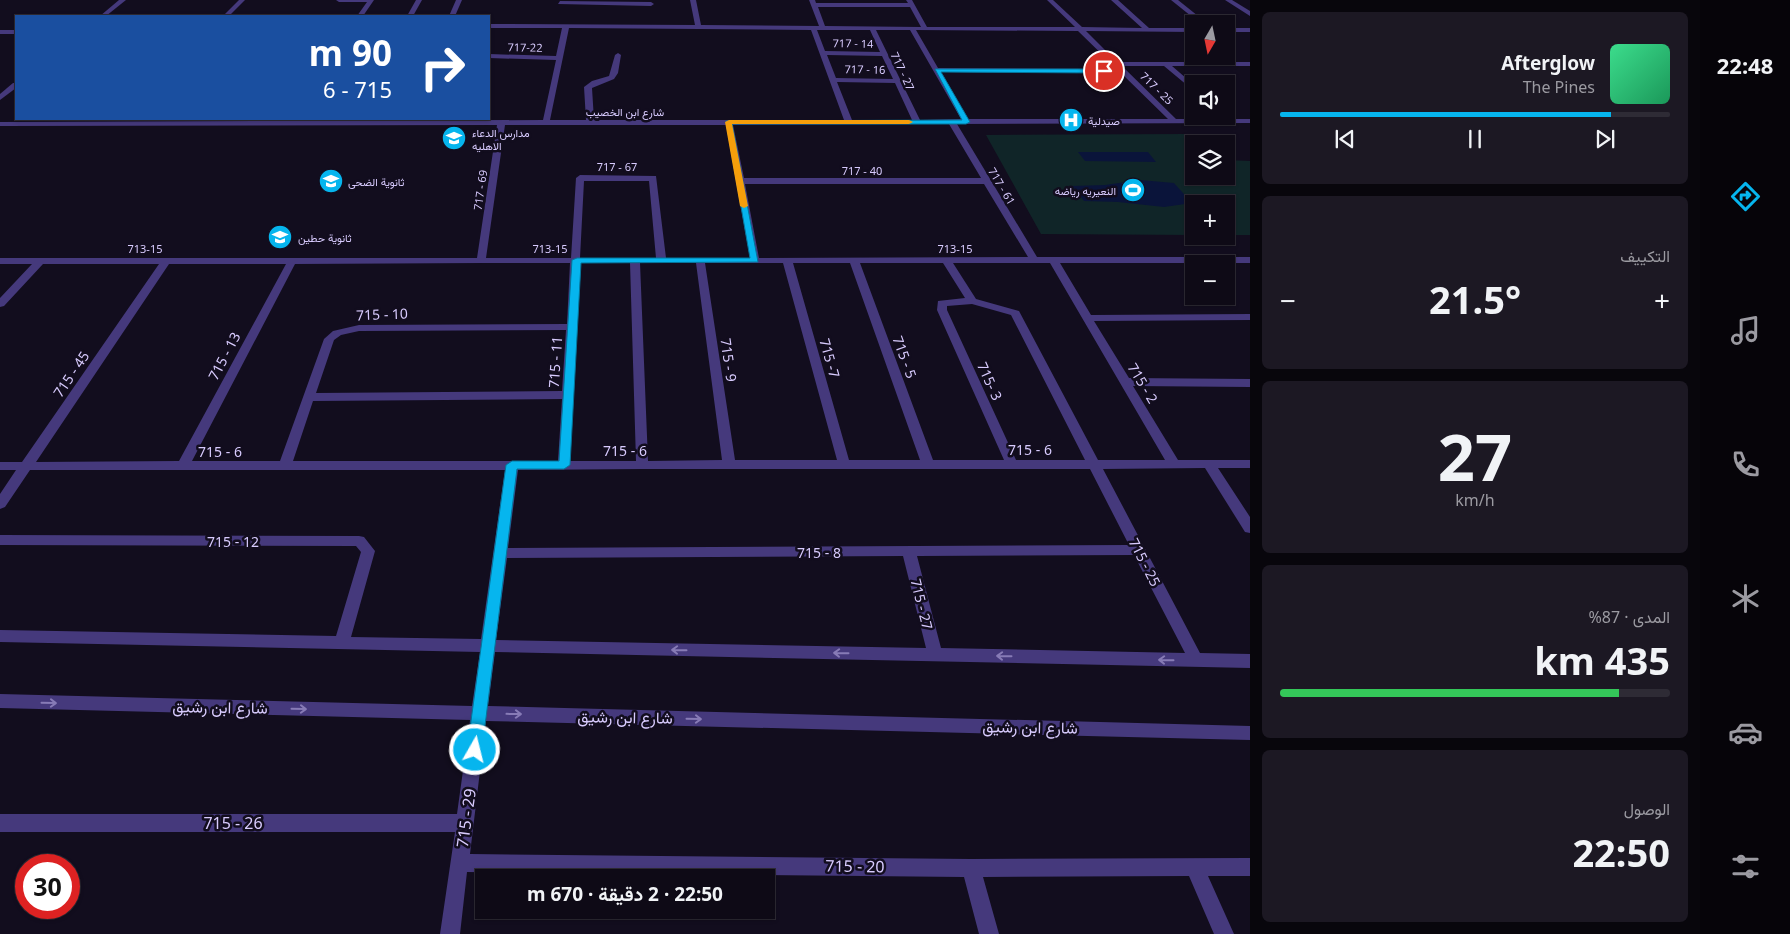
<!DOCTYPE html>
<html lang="ar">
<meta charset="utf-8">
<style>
body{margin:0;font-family:"Noto Sans",Vazirmatn,sans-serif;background:#1c1823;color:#f1f3f6;direction:rtl;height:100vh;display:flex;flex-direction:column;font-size:19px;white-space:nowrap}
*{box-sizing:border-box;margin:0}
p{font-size:16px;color:#9b9aa1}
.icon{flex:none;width:28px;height:28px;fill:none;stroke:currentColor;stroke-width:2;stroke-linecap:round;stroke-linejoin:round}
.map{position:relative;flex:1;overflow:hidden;direction:ltr}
.panel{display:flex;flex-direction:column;gap:12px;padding:12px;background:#08060c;width:450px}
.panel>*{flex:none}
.hud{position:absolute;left:15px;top:15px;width:475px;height:105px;border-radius:0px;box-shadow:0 1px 4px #0004,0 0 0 1px #2e2b35;direction:rtl;background:#1a4fa0;color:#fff;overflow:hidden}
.needle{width:32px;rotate:189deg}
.buttons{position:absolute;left:1185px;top:15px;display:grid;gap:10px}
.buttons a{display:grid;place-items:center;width:50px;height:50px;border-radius:0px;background:#0e0a16;box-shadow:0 1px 4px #0004,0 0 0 1px #2e2b35;font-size:25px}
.speed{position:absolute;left:15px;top:854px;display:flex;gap:10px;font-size:25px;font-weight:700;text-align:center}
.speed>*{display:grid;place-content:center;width:65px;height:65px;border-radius:50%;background:#0e0a16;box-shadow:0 1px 4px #0004,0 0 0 1px #2e2b35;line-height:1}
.speed .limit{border:8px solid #d22;background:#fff;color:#111}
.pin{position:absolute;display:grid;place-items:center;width:42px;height:42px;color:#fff;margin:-21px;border:2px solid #fff;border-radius:50%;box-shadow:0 1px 5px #0007}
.me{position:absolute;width:55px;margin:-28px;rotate:8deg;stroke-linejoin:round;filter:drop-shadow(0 0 4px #0008)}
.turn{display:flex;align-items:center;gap:18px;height:105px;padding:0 15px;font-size:22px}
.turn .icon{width:65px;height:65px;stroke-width:2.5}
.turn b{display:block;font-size:35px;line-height:42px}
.big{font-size:38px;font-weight:700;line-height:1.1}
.panel .tile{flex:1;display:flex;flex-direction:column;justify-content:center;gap:8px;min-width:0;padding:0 18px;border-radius:8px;background:#1c1823}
.panel .dial{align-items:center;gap:0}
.dial b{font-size:65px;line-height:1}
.song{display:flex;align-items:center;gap:15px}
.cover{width:60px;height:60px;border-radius:8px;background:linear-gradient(135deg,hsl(150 70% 55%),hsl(150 70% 35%))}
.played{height:5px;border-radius:2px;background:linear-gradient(90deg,#06b5ee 85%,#2e2b35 85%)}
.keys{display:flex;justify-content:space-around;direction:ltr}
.heat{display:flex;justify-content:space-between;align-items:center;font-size:28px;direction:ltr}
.charge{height:8px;border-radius:4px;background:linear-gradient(90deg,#34c759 87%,#2e2b35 0)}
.trip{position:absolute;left:475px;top:869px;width:300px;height:50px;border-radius:0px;background:#0e0a16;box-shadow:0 1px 4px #0004,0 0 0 1px #2e2b35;font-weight:700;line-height:50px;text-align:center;direction:rtl}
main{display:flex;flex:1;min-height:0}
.dock{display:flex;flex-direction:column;width:90px;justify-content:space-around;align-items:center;background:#060409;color:#9b9aa1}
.dock .icon{width:35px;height:35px}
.dock .active{color:#06b5ee}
.dock b{font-size:22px;color:#f1f3f6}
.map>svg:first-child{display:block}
.green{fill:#102528}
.water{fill:#0a143a}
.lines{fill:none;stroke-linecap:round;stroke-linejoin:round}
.minor{fill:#45397c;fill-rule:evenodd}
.oneway{stroke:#877bb6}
.route{fill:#06b5ee;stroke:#04769b}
.slow{fill:#f59e0b}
.labels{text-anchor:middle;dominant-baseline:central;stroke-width:5;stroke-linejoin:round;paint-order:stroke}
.far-street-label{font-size:11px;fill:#d8cbfe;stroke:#120d1e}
.far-poi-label{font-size:11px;fill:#d8cbfe;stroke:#120d1e;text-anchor:start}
.street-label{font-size:14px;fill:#d8cbfe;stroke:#120d1e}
.near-street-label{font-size:16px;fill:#d8cbfe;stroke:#120d1e}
</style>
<main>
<nav class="dock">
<b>22:48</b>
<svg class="icon active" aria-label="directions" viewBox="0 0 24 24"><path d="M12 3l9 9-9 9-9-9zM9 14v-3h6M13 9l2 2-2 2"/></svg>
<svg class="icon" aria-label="music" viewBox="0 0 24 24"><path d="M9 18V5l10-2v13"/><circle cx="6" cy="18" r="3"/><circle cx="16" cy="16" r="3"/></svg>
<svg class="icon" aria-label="phone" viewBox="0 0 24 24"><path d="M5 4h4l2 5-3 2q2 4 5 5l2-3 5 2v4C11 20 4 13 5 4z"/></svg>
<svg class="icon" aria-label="climate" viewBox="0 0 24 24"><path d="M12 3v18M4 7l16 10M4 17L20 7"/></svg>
<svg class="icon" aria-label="car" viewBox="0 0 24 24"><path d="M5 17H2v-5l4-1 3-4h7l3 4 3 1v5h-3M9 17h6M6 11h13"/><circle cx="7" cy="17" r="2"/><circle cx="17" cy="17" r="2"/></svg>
<svg class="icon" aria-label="filters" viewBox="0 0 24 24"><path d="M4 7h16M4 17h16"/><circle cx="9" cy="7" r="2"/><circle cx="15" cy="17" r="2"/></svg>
</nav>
<section class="panel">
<div class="tile">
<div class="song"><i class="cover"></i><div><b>Afterglow</b><p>The Pines</p></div></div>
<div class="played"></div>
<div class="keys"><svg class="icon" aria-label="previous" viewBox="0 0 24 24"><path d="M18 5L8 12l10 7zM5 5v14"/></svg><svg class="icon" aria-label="pause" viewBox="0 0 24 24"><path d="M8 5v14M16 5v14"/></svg><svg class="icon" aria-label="next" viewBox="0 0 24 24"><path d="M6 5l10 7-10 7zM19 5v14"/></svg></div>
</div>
<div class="tile"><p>التكييف</p>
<div class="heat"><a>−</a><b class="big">21.5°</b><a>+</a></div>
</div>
<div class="tile dial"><b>27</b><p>km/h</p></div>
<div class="tile"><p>المدى · 87%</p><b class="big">435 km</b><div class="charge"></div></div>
<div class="tile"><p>الوصول</p><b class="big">22:50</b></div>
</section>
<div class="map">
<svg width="1250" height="934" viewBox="0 0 1250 934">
<rect width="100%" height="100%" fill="#120d1e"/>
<polygon class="green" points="1186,134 1199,144 1194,144 1194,176 1226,176 1226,160 1250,161 1250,235 1226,235 1226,204 1194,204 1194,235 1041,234 986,135"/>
<g class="water">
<polygon points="1078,152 1148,152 1156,162 1085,161"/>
<polygon points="1140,180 1174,183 1192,203 1164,207 1118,202 1084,201 1072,186 1105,185"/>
</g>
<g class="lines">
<g class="minor">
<polygon points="119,0 126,0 106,16 100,16"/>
<polygon points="239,0 245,0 229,16 223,16"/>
<polygon points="336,0 374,0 363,16 357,16 367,2 339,2"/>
<polygon points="416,0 422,0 413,16 407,16"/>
<polygon points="456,0 462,0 455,16 449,16"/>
<path d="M690,0H696L701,25L819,26L809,0H815L816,3H908L906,0H912L927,27H1075L1047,0H1053L1082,27L1142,28L1111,0H1118L1149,28H1194V32L1086,31L1117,62H1250V66H1172L1194,85V91L1164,66H1122L1176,119H1250V123L957,124L1037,257H1250V263H1060L1091,315L1250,314V320L1094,321L1129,378L1250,379V387L1133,386L1178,460H1250V468H1218L1250,517V533L1245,532L1205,468L1103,469L1200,653L1250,654V668L495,652L488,706L1250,726V740L486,721L470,854L971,859L1250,858V876H1208L1234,934H1214L1189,876L983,877L999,934H979L964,877L467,872L460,934H440L455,832H0V814H457L470,720L0,708V694L472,706L480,652L0,642V630L336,636L361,552L356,546L0,545V535L359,536L364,537L375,551L351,637L481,639L505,470H30L5,507L0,509V494L16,470H0V462H22L159,264H43L4,306L0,307V298L32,264H0V258H477L497,125L0,126V122L543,120L556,60L489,58V54L556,56L562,28H489V24L695,25ZM818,7H910L921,27L825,26ZM569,28L811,30L844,120H594L592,88L614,79L618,73L621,55L618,53L615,55L609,76L592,81L584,87L586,120H550ZM817,30H870L880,52L825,51ZM876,30H910L961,119L920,120ZM916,30L1078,31L1117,69L938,68ZM827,55L882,56L893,79L836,78ZM941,72L1121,73L1168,119H968ZM837,82L895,83L912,120H852ZM949,124L981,178H744L733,125ZM505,125H726L750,258H666L656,176L580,175L576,178L571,258H486ZM584,181H649L656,258H580ZM745,184H984L1028,257L759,258ZM483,263H570L567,324L359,325L333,331L324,339L280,461H192L295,264ZM580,263H630L636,461H570ZM640,263H696L722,460L648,461ZM705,263H783L837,460H735ZM793,263H850L920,460H849ZM860,263H943L965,298L938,301L937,310L1004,460H933ZM953,263H1050L1165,460H1098L1019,311L976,299ZM169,264H286L179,461L36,462ZM972,304L1011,315L1085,460H1016L947,310V306ZM566,330L562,391L316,393L334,340L341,335L359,331ZM562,399L558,461H293L313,401ZM642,469H1090L1129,545L508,548L518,470ZM1134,555L1185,653L941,648L917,556ZM903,556L926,648L496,640L507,558Z"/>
<polygon points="1171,0 1178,0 1208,24 1201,24"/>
<polygon points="1225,0 1232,0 1250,11 1250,16"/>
<polygon points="560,1 651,2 654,4 651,6 558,4"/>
<rect x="1226" y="28" width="24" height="4"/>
<rect x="0" y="30" width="16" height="4"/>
<polygon points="13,83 16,83 16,88 0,100 0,94"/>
</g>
</g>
<defs><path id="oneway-shaft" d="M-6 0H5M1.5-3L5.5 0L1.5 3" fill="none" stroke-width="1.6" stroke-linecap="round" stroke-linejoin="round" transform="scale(1.25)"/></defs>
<g class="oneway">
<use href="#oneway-shaft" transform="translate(679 650) rotate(-179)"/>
<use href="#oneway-shaft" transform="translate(841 653) rotate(-179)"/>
<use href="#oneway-shaft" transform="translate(1004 656) rotate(-179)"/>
<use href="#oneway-shaft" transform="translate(1166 660) rotate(-179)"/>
<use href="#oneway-shaft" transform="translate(49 703) rotate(1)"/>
<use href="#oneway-shaft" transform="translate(299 709) rotate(1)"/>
<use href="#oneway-shaft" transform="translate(514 714) rotate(1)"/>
<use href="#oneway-shaft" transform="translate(694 719) rotate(1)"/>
</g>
<polygon class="route" points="935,69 1104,69 1107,71 1104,73 941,72 970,122 966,124 732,124 758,262 581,263 570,465 564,469 517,469 482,750 480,755 475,757 469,755 467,750 506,465 512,461 559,461 572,260 577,258 750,258 726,121 962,120"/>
<polygon class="slow" points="729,120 909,120 913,122 909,124 732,124 748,206 744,208 740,206 725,122"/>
<defs>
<g id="hospital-disc" transform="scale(1.25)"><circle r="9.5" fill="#06b5ee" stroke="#120d1e"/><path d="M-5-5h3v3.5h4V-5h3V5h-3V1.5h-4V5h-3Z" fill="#fff"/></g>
<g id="school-disc" transform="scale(1.25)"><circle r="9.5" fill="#06b5ee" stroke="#120d1e"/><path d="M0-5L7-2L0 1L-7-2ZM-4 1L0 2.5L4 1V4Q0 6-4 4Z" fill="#fff"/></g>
<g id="stadium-disc" transform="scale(1.25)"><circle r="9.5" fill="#06b5ee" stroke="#120d1e"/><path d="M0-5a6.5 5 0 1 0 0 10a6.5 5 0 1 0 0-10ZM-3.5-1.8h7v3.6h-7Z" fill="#fff"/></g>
</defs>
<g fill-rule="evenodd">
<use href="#hospital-disc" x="1071" y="120"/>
<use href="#school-disc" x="454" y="138"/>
<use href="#school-disc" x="331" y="181"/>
<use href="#stadium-disc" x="1133" y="190"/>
<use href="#school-disc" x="280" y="237"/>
</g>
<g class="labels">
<g class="far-street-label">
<text transform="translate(853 43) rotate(1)">717 - 14</text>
<text transform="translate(525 47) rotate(1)">717-22</text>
<text transform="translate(865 69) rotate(1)">717 - 16</text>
<text transform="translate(903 71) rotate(65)">717 - 27</text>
<text transform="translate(1157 88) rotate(44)">717 - 25</text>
<text x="625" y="111">شارع ابن الخصيب</text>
<text x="617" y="166">717 - 67</text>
<text x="862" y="170">717 - 40</text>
<text transform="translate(1002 186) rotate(59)">717 - 61</text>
<text transform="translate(480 190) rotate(-82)">717 - 69</text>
<text x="145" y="248">713-15</text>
<text x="550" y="248">713-15</text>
<text x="955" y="248">713-15</text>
</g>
<g class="far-poi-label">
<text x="1088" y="120">صيدلية</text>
<text x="472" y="132">مدارس الدعاء<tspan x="472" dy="13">الاهليه</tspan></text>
<text x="348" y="181">ثانوية الضحى</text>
<text x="1116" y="190" text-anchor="end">النعيريه رياضه</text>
<text x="298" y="237">ثانوية حطين</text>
</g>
<g class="street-label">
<text transform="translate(382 314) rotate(-2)">715 - 10</text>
<text transform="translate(224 356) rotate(-62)">715 - 13</text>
<text transform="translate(905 357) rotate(70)">715 - 5</text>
<text transform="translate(830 358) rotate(74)">715 -7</text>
<text transform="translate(729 360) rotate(82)">715 - 9</text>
<text transform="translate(555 362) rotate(-86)">715 - 11</text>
<text transform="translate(71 374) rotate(-56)">715 - 45</text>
<text transform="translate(990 381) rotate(66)">715- 3</text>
<text transform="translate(1143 383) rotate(59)">715 - 2</text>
<text x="1030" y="449">715 - 6</text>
<text x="625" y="450">715 - 6</text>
<text x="220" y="451">715 - 6</text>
<text x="233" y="541">715 - 12</text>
<text x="819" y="552">715 - 8</text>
<text transform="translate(1145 562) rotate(63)">715 - 25</text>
<text transform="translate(922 604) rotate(76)">715 - 27</text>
</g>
<g class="near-street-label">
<text transform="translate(220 707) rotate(1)">شارع ابن رشيق</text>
<text transform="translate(625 717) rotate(1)">شارع ابن رشيق</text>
<text transform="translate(1030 727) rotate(1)">شارع ابن رشيق</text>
<text transform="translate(466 818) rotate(-82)">715 - 29</text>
<text x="233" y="823">715 - 26</text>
<text transform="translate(855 866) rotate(1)">715 - 20</text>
</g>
</g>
</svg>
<div class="buttons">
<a><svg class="needle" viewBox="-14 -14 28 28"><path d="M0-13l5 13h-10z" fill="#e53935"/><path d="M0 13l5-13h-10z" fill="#9b9aa1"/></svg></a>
<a><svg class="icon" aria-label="sound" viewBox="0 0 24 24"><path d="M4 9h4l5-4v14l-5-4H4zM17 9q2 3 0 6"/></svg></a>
<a><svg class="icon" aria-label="layers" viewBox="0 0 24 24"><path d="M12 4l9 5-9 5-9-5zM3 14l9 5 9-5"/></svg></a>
<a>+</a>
<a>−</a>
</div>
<div class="speed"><div class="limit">30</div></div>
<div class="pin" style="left:1104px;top:71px;background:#d93025"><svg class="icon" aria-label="arrive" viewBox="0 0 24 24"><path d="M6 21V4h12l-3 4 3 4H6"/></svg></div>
<svg class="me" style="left:475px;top:750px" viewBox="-20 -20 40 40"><circle r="17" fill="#06b5ee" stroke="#fff" stroke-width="3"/><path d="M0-11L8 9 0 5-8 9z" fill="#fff"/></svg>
<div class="trip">22:50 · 2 دقيقة · 670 m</div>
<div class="hud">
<div class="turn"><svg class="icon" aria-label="right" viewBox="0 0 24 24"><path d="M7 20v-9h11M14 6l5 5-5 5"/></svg><div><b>90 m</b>715 - 6</div></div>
</div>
</div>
</main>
